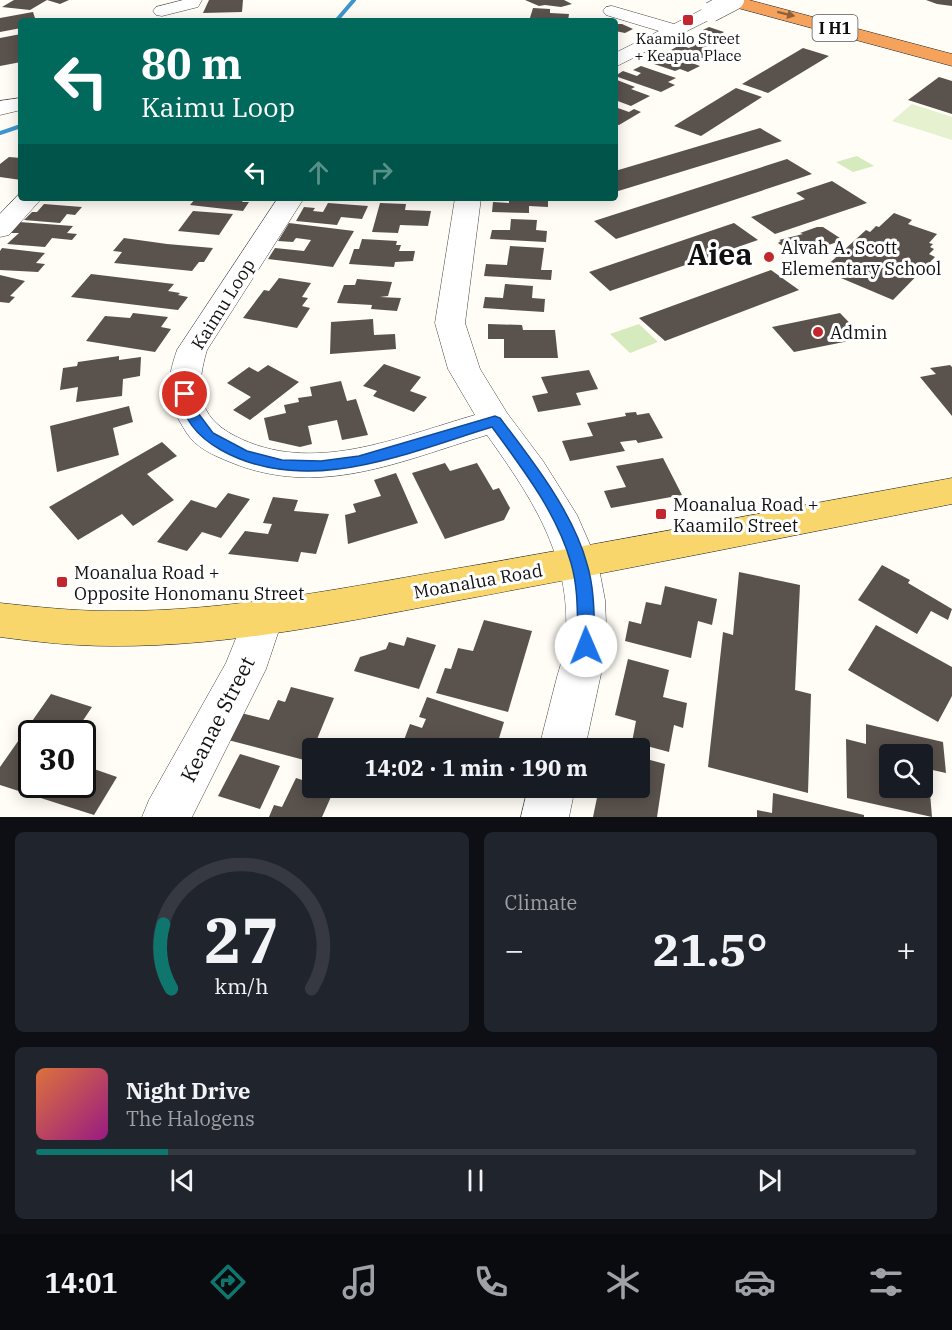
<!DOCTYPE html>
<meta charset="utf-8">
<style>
body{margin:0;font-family:"IBM Plex Serif",serif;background:#20242c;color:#f1f3f6;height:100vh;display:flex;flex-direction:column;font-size:22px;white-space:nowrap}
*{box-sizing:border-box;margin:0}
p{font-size:20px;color:#9ea1a6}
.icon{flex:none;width:33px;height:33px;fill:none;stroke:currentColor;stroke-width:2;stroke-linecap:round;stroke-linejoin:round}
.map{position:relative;height:817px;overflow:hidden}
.side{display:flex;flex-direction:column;gap:15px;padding:15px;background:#0d0f14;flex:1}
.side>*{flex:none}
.hud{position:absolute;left:18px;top:18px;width:600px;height:183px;border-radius:6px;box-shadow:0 3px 15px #0003;background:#00695c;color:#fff;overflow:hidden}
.buttons{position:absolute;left:879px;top:744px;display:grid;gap:12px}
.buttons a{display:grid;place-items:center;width:54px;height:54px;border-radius:6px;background:#171b24;box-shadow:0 3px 15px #0003;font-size:30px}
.speed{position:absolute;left:18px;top:720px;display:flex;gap:12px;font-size:30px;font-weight:700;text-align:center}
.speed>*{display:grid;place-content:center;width:78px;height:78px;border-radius:50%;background:#171b24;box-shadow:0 3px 15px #0003;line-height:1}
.speed .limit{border:3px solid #111;border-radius:9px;background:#fff;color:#111}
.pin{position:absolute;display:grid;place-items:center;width:51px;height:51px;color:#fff;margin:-26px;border:3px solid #fff;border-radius:50%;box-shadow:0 2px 6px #0007}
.me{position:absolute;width:66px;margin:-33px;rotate:359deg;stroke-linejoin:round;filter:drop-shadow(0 0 4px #0008)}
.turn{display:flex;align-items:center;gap:21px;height:126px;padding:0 24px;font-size:27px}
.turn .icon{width:78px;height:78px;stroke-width:2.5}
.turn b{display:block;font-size:42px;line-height:51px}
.lanes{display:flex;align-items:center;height:57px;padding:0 24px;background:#0003;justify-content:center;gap:30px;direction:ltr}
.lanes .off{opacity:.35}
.big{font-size:45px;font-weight:700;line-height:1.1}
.side .tile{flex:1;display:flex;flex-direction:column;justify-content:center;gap:9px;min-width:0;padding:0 21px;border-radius:9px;background:#20242c}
.side .dial{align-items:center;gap:0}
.dial svg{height:156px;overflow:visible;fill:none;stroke:#363941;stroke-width:7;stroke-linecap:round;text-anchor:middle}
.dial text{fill:#f1f3f6;stroke:none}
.song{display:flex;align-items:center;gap:18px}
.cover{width:72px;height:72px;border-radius:9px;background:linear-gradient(135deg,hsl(20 70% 55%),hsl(310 70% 35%))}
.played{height:6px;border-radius:3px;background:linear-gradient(90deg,#0f766e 15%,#363941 15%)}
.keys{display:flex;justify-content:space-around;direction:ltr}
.heat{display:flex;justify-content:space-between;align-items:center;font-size:33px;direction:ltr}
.side .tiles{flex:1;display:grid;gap:15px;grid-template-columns:1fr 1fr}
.tile:last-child{grid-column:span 2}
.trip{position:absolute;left:302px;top:738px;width:348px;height:60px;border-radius:6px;background:#171b24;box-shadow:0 3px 15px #0003;font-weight:700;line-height:60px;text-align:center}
.dock{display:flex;height:96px;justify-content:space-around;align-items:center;background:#090b0e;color:#9ea1a6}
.dock .icon{width:42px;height:42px}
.dock .current{color:#0f766e}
.dock b{font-size:27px;color:#f1f3f6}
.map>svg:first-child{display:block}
.green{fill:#d5ebbd}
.pitch{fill:#e6f2cf}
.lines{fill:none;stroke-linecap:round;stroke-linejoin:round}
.stream{stroke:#3f96cf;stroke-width:4}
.building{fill:#5a524d;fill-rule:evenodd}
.minor-casing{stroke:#444;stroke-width:1}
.major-casing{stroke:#222;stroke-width:1}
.highway-casing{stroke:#222;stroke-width:1}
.minor{fill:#fff;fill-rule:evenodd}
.major{fill:#f9d66b;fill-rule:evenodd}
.highway{fill:#f5a25d;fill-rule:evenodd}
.minor-bridge-casing{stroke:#444;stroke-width:21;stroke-linecap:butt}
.minor-bridge{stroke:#fff;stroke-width:20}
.oneway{fill:#8e613b}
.route{fill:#1a73e8;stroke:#114b97;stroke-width:1.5}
.poi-dot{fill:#c4262e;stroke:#fff;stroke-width:2}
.labels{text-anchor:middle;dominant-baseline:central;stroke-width:6;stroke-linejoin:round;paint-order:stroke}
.far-poi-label{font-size:15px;fill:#111;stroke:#fff}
.shield{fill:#fff;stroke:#585858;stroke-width:1.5}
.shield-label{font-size:16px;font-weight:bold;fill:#111}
.poi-label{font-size:18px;fill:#111;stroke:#fff;text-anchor:start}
.street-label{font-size:18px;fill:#111;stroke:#fff}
.near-street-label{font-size:21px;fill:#111;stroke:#fff}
.town-label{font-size:30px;font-weight:bold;fill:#111;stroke:#fff}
</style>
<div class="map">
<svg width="952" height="817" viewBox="0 0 952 817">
<rect width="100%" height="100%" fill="#fffdf5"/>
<g class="green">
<polygon points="857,156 874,166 853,172 836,162"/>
<polygon points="639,324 658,342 630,353 610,334"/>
</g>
<polygon class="pitch" points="912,104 952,117 952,140 892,121"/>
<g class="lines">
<g class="stream">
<polyline points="336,21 354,0"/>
<polyline points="0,133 21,126"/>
</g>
</g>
<g class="building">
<polygon points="14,0 69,0 60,4 47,0 30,10 2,7"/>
<polygon points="209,0 243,0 242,12 203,13"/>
<polygon points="525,0 564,0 572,4 561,7 545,5 539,6"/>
<polygon points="926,0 952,0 952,6 937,4"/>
<polygon points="533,8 550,9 550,13 569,14 568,21 529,21"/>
<polygon points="33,12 36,21 21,21 21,28 0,32 0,18"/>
<polygon points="618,24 622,24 633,29 625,33 615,31 615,26"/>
<polygon points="709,27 724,32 721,34 735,38 732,40 738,42 732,45 725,44 721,46 700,40 710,34 701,31"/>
<polygon points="21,34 21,62 0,66 0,38"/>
<polygon points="697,44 724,52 707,61 671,50 680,45 689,48"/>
<polygon points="803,48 829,56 768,93 742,84"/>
<polygon points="678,58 700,66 688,72 680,69 675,71 651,63 659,59 671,62"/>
<polygon points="641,66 676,78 668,82 675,85 661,92 615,76 623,71 637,76 641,73 633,70"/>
<polygon points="939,77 952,81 952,114 908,100"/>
<polygon points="617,80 635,87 631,89 650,96 631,106 615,100 615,81"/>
<polygon points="736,88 762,97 701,136 674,126"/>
<polygon points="615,107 629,112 634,109 641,112 619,125 615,124"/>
<polygon points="760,128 782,141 615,192 615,171"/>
<polygon points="9,157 21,158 21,180 0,177 0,164"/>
<polygon points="787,159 812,174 616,239 594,221"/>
<polygon points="832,181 867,203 775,234 751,217 805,199 796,193"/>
<polygon points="196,198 245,198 242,202 249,202 243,211 190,205"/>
<polygon points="509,198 548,198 548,207 529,206 529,213 492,212 493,202 509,203"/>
<polygon points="328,203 368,206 362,219 341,217 337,225 296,221 304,207 315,208 313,211 323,212"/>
<polygon points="380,203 406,204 405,210 431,211 428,226 400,225 398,233 372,232"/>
<polygon points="44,204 82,207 75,215 67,214 60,223 24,220 32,212 37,212"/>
<polygon points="193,211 233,214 219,235 178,231"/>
<polygon points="894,213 912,220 908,224 937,234 929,243 933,244 930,247 934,249 929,254 935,257 893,300 822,270 866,230 870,232 876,226 879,227"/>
<polygon points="511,219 537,220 536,230 547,231 546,242 490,239 492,230 510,230"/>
<polygon points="19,222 73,226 67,233 77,234 72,240 52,238 45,247 7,244 19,233 9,233"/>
<polygon points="289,223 354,231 333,267 268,259 275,248 304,251 311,240 296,238 293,242 278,241"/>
<polygon points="734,223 758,240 610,291 589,272"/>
<polygon points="817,227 823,227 843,240 797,256 778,243 781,241 779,240 803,234 800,233"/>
<polygon points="124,238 167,244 213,248 204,262 199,262 192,271 114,263 122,252 113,251"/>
<polygon points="362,239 397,241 396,245 401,245 399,251 415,251 413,261 395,262 394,267 349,264 354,249 359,249"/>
<polygon points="510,246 544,248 541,270 552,270 551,280 484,276 486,264 507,265"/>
<polygon points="2,248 45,253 36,263 45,264 38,272 0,270 0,251"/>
<polygon points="771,270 799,290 665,341 639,318"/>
<polygon points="91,274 174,284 168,291 180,293 178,295 188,297 178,310 71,297"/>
<polygon points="0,275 25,281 10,296 15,297 9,303 0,302"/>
<polygon points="279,278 311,283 302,297 308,298 302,306 310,308 297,328 243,318 264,290 269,291"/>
<polygon points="357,279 392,282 388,296 380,297 401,298 397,311 371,309 372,305 337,303 344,285 355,285"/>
<polygon points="505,284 533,286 532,298 545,299 544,312 483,308 485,297 503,298"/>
<polygon points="133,313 168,317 161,327 171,329 155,352 86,341 105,316 130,318"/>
<polygon points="840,313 864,338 794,352 772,327"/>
<polygon points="373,319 374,335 395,334 396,349 330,354 331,322"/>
<polygon points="488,324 522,325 523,330 555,330 558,358 504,358 504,339 488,339"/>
<polygon points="119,356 119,360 141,357 140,376 123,379 122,396 76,402 78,387 60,390 63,368 77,366 78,362"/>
<polygon points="384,364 421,377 410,391 427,397 414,412 373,396 377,391 363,386"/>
<polygon points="268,365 299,382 250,420 233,410 251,397 227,383 249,367 258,372"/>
<polygon points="950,365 952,367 952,416 920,377 936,374 930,368"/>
<polygon points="589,370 598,389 576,393 581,405 538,412 532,396 548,393 541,377"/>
<polygon points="341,381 347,401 356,399 368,435 342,440 337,420 308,426 312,444 300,447 269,440 264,418 286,413 284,405 299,402 298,398 312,396 310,387"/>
<polygon points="129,406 133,422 113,428 119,455 57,472 50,426"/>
<polygon points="636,412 637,415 649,413 663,438 638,443 636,440 620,442 625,451 570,461 562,441 593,436 587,423 626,416 625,413"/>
<polygon points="162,442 177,456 147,474 174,500 133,526 122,514 78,540 49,507"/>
<polygon points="663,458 682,495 611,508 604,491 626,487 616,466"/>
<polygon points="445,463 450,471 477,463 493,490 499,488 510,508 504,520 445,539 412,473"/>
<polygon points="396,473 418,523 348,544 345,515 356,512 353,504 381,496 374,480"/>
<polygon points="228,493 250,499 221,538 202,532 187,551 157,542 191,500 216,508"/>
<polygon points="273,497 298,500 294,511 329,514 316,554 301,552 298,562 228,554 245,531 268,534 272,524 263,523"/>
<polygon points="882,565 910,580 908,583 952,609 948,620 931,611 917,634 858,600"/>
<polygon points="739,572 800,585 795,690 811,694 808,793 708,767 723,632 733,635"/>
<polygon points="665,586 717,599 712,625 698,621 691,658 625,641 629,621 641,624 646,602 661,605"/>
<polygon points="484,620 532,631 508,712 436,693 445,668 451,669 458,648 473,651"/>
<polygon points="876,625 952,667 952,696 938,722 848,670"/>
<polygon points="407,637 436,645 419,689 354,671 360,657 386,649 389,642 404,646"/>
<polygon points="628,659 669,670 663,697 687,703 683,728 674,725 669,752 632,742 636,721 615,715"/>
<polygon points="291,687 334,698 308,761 228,740 241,713 269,720 278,700 285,702"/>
<polygon points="51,694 92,707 74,734 32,734 32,784 82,784 82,756 96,760 91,768 117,777 94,815 0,785 0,767"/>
<polygon points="427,697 504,722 496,748 401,748 410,724 422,728 426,719 419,717"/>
<path d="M866,724L943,742L946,773L928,769L932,817L847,798L846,739L866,744ZM890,754H922V788H890Z"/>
<polygon points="240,754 280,766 260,809 218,796"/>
<polygon points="639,757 665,764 657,817 593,817 599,788 639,788"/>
<polygon points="296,778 312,783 312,788 334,790 322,817 269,817 274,805 282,807"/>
<polygon points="773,793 864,815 864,817 757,817 757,810 772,813"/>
</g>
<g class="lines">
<g class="minor-casing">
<g id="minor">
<polygon points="183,0 202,0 198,7 162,16 156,15 153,11 156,7"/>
<polygon points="612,6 674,24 705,8 717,8 720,12 717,16 615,67 615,53 659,31 606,15 603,11 606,7"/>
<polygon points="21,98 21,110 0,115 0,101"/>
<polygon points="21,192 21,198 42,198 9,235 0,237 0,214"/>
<path d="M278,198H304L207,350C196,387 196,416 235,436C312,476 398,437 475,415L448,369L435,323L455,198H481L465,323L480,369L507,413L543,461L577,515L598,563L605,600L607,646L585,748H539C545,724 551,700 557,677C560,666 564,656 565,645C574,561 534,501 487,435C400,461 320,499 230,462C213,455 196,448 186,432C166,400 165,385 177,350Z"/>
<polygon points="263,601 277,606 283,618 266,669 192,817 142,817 149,800 226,663 249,606"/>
<polygon points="528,788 575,788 569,817 521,817"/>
</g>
</g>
<g class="major-casing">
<path id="major" d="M952,478V504C792,536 632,568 471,598C353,620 232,647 111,646C74,646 37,642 0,637V603C37,607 74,611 111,611C232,612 352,586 471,566C632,538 792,507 952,478Z"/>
</g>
<g class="highway-casing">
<polygon id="highway" points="720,0 749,0 952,54 952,66 723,4"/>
</g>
<use href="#minor" class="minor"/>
<use href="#major" class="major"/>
<use href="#highway" class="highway"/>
<g class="minor-bridge-casing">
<polyline id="minor-bridge" points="711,12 734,0"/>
</g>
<use href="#minor-bridge" class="minor-bridge"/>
</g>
<defs><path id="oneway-solid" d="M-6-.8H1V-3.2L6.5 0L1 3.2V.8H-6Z" transform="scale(1.5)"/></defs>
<use class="oneway" href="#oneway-solid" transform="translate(786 14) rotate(14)"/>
<path class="route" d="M185,390L190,391L195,409L213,433L247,451L282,460L321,461L359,456L495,416L500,418C532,460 573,512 587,564C595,590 594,619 595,646L593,651L586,654L580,651L578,646C577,619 579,590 571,563C557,513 522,468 492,427C406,453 307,498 221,450C199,438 183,420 179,394Z"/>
<g class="poi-dot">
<rect x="682" y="14" width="12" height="12" rx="3"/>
<circle cx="769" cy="257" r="6"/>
<circle cx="818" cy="332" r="6"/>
<rect x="655" y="508" width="12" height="12" rx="3"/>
<rect x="56" y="576" width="12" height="12" rx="3"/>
</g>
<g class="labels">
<g class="far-poi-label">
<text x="688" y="38">Kaamilo Street<tspan x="688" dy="17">+ Keapua Place</tspan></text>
</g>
<rect class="shield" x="812.5" y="15" width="45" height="26" rx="4.5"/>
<g class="shield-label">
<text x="835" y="28">I H1</text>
</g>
<g class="poi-label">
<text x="781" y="247">Alvah A. Scott<tspan x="781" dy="21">Elementary School</tspan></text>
<text x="830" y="332">Admin</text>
<text x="673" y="504">Moanalua Road +<tspan x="673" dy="21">Kaamilo Street</tspan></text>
<text x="74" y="572">Moanalua Road +<tspan x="74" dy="21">Opposite Honomanu Street</tspan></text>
</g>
<g class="street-label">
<text transform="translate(223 304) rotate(-58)">Kaimu Loop</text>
<text transform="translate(478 581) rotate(-10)">Moanalua Road</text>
</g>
<g class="near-street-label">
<text transform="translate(217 719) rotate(-63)">Keanae Street</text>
</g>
<g class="town-label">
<text x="720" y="253">Aiea</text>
</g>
</g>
</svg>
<div class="buttons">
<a><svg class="icon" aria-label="search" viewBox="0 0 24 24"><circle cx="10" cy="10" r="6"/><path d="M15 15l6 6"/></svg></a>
</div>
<div class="speed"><div class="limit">30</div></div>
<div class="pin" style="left:185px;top:394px;background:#d93025"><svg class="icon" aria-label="arrive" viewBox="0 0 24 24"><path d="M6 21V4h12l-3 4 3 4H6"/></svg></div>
<svg class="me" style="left:586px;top:646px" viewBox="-20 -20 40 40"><circle r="19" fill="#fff"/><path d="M0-13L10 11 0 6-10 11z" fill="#1a73e8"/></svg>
<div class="trip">14:02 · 1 min · 190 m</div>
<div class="hud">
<div class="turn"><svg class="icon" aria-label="left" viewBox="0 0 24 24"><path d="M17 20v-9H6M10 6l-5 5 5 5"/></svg><div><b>80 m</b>Kaimu Loop</div></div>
<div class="lanes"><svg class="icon" aria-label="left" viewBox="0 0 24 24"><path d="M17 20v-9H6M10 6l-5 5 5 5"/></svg><svg class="icon off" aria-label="ahead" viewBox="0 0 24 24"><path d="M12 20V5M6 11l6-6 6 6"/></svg><svg class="icon off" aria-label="right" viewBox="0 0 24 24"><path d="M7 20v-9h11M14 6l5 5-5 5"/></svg></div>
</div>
</div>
<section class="side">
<div class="tiles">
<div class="tile dial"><svg viewBox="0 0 100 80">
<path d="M14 69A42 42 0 1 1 86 69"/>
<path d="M14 69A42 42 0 0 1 10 36" stroke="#0f766e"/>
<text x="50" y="56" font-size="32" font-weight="700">27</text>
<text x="50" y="72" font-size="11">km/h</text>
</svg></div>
<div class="tile"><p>Climate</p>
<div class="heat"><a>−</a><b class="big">21.5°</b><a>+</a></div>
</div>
<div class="tile">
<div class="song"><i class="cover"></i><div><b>Night Drive</b><p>The Halogens</p></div></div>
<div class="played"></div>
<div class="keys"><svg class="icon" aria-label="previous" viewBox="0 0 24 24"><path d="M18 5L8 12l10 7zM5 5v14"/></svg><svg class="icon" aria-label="pause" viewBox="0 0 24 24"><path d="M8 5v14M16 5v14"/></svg><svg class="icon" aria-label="next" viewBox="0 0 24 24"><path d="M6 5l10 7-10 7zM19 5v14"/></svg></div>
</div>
</div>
</section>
<nav class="dock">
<b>14:01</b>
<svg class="icon current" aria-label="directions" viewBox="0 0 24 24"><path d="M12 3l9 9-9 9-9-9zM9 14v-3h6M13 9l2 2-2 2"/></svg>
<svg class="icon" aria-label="music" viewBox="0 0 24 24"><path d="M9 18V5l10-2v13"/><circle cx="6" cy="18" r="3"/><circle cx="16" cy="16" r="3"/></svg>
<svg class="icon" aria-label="phone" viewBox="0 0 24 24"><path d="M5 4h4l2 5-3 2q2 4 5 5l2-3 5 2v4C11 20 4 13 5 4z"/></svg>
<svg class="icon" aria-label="climate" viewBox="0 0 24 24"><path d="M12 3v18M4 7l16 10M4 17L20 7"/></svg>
<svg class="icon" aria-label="car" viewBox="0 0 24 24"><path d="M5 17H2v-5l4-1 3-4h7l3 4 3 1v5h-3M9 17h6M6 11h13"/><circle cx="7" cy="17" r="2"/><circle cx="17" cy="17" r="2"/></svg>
<svg class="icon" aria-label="filters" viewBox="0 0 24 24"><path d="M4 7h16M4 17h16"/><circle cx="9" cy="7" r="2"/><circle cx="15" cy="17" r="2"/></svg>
</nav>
